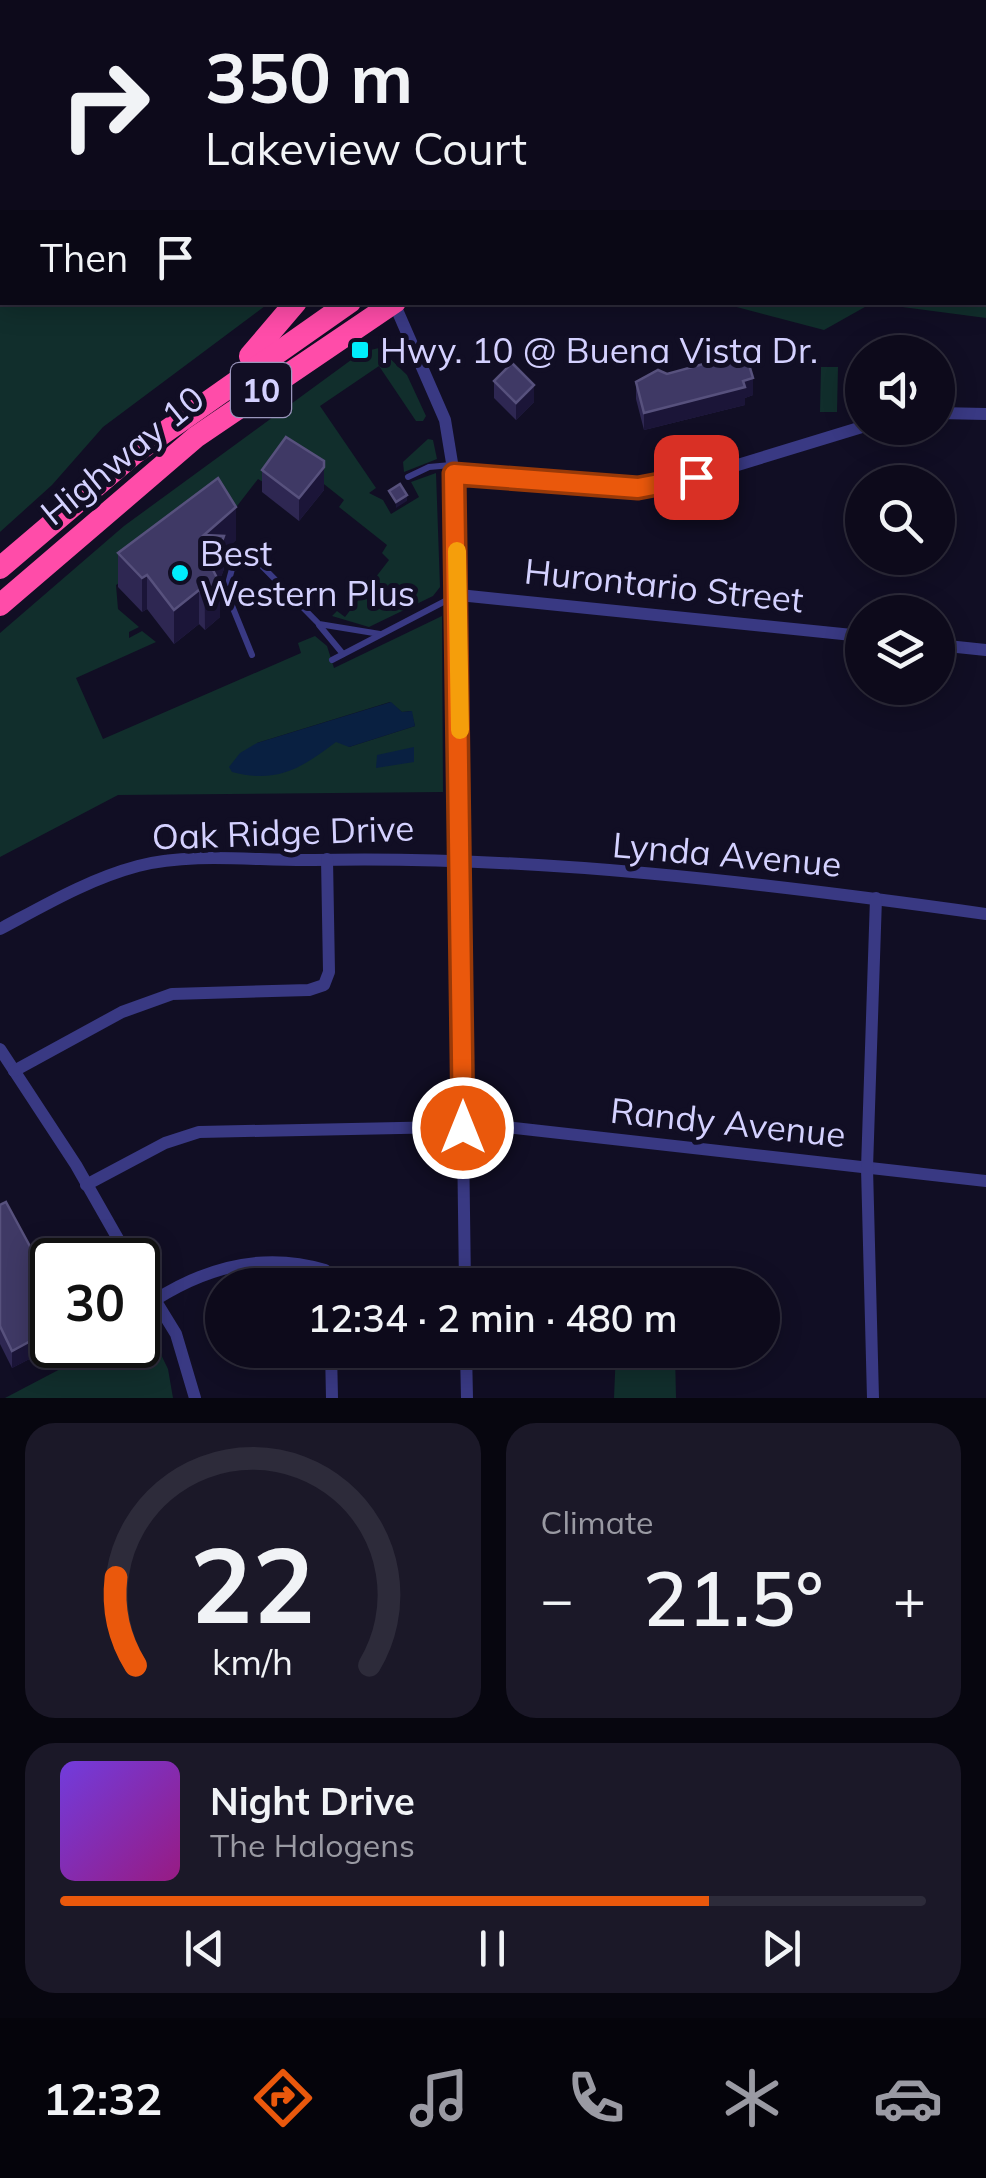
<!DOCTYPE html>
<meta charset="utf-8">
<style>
body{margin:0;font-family:Mulish,sans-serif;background:#1b1828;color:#f1f3f6;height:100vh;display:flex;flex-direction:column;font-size:38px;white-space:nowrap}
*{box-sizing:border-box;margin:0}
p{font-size:32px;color:#9a9aa3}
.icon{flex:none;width:55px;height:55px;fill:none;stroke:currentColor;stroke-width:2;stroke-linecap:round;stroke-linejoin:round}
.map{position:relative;height:1398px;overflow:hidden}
.side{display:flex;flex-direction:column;gap:25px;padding:25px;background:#07060f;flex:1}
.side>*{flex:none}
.top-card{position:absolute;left:0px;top:0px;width:988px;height:305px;box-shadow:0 5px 25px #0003,0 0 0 2px #2d2b3a;background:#0d0a1b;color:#f1f3f6;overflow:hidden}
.fabs{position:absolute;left:845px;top:335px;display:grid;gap:20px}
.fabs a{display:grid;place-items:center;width:110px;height:110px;border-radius:50%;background:#0d0a1b;box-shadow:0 5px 25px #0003,0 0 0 2px #2d2b3a;font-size:50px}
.speed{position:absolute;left:30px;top:1238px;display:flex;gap:20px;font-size:50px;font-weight:700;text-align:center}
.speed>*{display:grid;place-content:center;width:130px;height:130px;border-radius:50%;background:#0d0a1b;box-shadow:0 5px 25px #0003,0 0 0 2px #2d2b3a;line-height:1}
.speed .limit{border:5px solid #111;border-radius:15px;background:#fff;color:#111}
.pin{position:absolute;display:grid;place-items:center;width:85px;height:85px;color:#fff;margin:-42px;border-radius:20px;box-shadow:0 5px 15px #0006}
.me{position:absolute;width:110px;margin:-55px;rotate:0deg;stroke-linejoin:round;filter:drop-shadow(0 0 8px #0008)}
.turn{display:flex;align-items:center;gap:35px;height:210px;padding:0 40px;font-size:45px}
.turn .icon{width:130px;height:130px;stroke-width:2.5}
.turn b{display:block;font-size:70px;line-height:85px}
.then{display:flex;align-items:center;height:95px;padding:0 40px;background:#0003;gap:20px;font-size:38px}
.big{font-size:75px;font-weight:600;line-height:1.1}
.side .widget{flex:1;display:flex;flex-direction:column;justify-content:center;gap:15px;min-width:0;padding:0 35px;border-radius:30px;background:#1b1828}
.side .dial{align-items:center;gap:0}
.dial svg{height:260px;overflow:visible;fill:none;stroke:#2d2b3a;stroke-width:7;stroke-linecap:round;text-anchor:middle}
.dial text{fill:#f1f3f6;stroke:none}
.song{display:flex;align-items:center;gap:30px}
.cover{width:120px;height:120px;border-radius:15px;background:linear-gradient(135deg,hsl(260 70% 55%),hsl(310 70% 35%))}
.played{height:10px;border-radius:5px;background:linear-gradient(90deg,#ea580c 75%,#2d2b3a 75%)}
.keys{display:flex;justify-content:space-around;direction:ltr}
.heat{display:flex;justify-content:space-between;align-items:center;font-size:55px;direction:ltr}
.side .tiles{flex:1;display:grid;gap:25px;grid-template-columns:1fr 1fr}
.widget:last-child{grid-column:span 2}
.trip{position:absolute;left:205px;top:1268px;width:575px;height:100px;border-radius:50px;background:#0d0a1b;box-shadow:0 5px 25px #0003,0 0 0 2px #2d2b3a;font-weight:600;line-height:100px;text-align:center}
.tab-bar{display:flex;height:160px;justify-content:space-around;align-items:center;background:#05040b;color:#9a9aa3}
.tab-bar .icon{width:70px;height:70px}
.tab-bar .current{color:#ea580c}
.tab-bar b{font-size:45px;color:#f1f3f6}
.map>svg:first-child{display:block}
.green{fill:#112e2c;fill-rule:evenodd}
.water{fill:#092041}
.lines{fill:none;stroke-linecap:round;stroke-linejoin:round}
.stream{stroke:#092041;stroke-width:4}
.lane{stroke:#393983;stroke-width:6}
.street{stroke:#393983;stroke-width:12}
.primary{stroke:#ba58ff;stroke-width:20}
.highway{stroke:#ff4ca9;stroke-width:22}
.wall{fill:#2e2752}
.shaded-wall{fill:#1b1538}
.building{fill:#3f3965;stroke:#57517d;stroke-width:2.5}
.route-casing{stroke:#983908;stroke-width:25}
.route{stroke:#ea580c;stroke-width:18}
.slow{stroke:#f59e0b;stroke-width:18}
.poi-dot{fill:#00edfc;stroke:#110e24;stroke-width:4}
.labels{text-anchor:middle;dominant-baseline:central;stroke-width:10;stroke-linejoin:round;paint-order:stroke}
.shield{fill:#110e24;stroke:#9a96bd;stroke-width:2.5}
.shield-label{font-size:32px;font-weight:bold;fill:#d4d1ff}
.poi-label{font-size:35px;fill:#d4d1ff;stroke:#110e24;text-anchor:start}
.street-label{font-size:35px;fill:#d4d1ff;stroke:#110e24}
</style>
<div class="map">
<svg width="986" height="1398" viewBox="0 0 986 1398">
<rect width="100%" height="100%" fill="#110e24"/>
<g class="green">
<polygon points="0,0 385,0 2,2 2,302 269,303 103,427 52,485 0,532"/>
<polygon points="592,0 882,0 587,2"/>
<polygon points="986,64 986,318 872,303 824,330 729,305 730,302 985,302"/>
<path d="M379,348L407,375L426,416L423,421H416L379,366L320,406L376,488L369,493L383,500L391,514L419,497L411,482L436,473L440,587L433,596L369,627L332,616L337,611L345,617L389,560L382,553L387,545L339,507L344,500L305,469L268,485L258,479L234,510L116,585L118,609L139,627L129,632V638L142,631L156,642L76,678L103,739L301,653L298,643L315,636L327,646L334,668L442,616L443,792L118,795L0,857V633L124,526L362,352ZM390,702L402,712L411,711L415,726L349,747L344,741L257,743Z"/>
<polygon points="821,367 838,367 837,412 820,412"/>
<polygon points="428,439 433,440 437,459 404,472 403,462"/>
<polygon points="146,1324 168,1369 173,1398 5,1398 106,1345 138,1345 138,1328"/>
<polygon points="616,1350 675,1353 676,1398 614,1398"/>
</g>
<g class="water">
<path d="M391,702L402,712L412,711L415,726L349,747L336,742C302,768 277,784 232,772L229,767L240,753L257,743Z"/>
<polygon points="414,747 414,762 376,768 377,755"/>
</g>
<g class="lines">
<g class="stream">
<polyline points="240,2 241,0"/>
<polyline points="722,2 728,0"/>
<polyline points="985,58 986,58"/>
<polyline points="985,74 986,75"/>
<polyline points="0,179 2,180"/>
</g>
<g class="lane">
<polyline points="408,477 429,467 451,465"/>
<polyline points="319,625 343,654"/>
<polyline points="252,655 226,591 232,569 254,558 319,624 380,634"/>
<polyline points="332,660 453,597"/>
</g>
<g class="street">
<polyline points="394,303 445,420 454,475 465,1285"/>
<polyline points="938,413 986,414"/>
<polyline points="454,475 586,486 672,485 862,427"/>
<polyline points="459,595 862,636"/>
<polyline points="938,645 986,650"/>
<path d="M0,929C45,905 89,879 138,866C193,852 256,861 313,860C535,855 765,883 986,914"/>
<polyline points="0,1049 76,1165 130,1260"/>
<polyline points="14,1071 122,1012 172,994 309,990 324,985 329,972 327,859"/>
<polyline points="86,1185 165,1143 199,1132 497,1126 986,1181"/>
<polyline points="138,1272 176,1334 195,1398"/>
<path d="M155,1300C207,1267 265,1252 325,1270L331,1285"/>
<polyline points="331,1350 332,1398"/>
<polyline points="466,1350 467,1398"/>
<polyline points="873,1398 867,1168 876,898"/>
</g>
<polyline class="primary" points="417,2 417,0"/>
<g class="highway">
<polyline points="961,2 968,0"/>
<polyline points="250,356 296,302"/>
<polyline points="0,568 135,453 350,302"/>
<polyline points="0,605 196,437 395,302"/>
</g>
</g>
<g class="wall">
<polygon points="667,374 753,395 745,398 745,405 644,430 636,399 636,382"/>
<polygon points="494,381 534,402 516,420 494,398"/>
<polygon points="324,461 324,490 299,521 262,492 262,470"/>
<polygon points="236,540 224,551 224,569 219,582 220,617 205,630 199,624 174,644 147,609 142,612 118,587 118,553"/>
<polygon points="0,1205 52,1287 52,1307 38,1315 47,1350 12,1368 0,1344"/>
</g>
<g class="shaded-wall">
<polygon points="753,378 753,395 745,398 745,405 644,430 644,413"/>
<polygon points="534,385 534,402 516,420 516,403"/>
<polygon points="324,467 324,490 299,521 299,498"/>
<polygon points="407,495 407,501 396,508 396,502"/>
<polygon points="236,507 236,540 224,551 224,569 218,585 220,584 220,617 205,630 204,535"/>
<polygon points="147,575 147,609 142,612 142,578"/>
<polygon points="199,590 199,624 174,644 174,610"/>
<polygon points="52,1290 52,1307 31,1318 31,1301"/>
<polygon points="47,1332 47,1350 12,1368 12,1351"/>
</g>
<g class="building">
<polygon points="736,355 737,360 747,358 753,378 743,381 745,387 644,413 636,382 658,370 667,374"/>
<polygon points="512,363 534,385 516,403 494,381"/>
<polygon points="286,437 324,461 324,467 299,498 262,470"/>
<polygon points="218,478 236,507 204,535 224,536 212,568 220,584 205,596 199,590 174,610 147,575 142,578 118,553"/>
<polygon points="400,484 407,495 396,502 389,491"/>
<polygon points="6,1202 52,1287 52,1290 31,1301 47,1332 12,1351 0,1326 0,1205"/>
</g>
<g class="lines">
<g class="route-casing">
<polyline id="route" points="463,1128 454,474 638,488 696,477"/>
</g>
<use href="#route" class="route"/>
<polyline class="slow" points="457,551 460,730"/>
</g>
<g class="poi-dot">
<rect x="350" y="340" width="20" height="20" rx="5"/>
<circle cx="180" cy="573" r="10"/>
</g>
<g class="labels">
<rect class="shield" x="231" y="363" width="60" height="54" rx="8"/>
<g class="shield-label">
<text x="261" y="390">10</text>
</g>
<g class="poi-label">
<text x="380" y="350">Hwy. 10 @ Buena Vista Dr.</text>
<text x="200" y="553">Best<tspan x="200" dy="40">Western Plus</tspan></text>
</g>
<g class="street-label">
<text transform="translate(122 455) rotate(-39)">Highway 10</text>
<text transform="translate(664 585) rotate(6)">Hurontario Street</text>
<text transform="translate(283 832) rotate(-2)">Oak Ridge Drive</text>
<text transform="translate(727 854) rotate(5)">Lynda Avenue</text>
<text transform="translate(728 1122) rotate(6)">Randy Avenue</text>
</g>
</g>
</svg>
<div class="fabs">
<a><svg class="icon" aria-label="sound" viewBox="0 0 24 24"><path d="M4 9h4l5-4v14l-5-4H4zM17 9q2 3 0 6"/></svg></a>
<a><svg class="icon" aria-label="search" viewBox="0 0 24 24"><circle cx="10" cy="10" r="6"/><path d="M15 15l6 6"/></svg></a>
<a><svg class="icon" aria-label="layers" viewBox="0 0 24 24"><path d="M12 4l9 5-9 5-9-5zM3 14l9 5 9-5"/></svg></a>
</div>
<div class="speed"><div class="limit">30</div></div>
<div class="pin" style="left:696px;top:477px;background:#d93025"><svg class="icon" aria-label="arrive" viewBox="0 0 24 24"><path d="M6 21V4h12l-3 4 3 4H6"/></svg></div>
<svg class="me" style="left:463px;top:1128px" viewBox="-20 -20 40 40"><circle r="17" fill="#ea580c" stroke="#fff" stroke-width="3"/><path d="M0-11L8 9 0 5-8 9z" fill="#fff"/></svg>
<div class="trip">12:34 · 2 min · 480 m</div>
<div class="top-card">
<div class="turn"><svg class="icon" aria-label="right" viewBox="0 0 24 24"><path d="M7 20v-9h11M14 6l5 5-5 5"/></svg><div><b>350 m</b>Lakeview Court</div></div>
<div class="then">Then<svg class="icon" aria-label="arrive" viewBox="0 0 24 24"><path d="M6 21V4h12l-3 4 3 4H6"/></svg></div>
</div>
</div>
<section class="side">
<div class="tiles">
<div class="widget dial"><svg viewBox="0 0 100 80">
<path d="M14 69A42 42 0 1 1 86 69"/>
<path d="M14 69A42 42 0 0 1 8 42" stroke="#ea580c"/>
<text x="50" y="56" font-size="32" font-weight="700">22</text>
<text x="50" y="72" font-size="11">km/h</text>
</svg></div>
<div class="widget"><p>Climate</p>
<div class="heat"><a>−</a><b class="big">21.5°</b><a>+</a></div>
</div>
<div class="widget">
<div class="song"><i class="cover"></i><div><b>Night Drive</b><p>The Halogens</p></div></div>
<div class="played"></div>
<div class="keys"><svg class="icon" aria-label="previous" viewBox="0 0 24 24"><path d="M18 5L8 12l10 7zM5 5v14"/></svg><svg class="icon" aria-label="pause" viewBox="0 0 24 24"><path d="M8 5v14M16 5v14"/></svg><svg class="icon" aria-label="next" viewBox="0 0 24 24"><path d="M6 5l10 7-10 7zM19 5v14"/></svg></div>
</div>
</div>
</section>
<nav class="tab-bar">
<b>12:32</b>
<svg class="icon current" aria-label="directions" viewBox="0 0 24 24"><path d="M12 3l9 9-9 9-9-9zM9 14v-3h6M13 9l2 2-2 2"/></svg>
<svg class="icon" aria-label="music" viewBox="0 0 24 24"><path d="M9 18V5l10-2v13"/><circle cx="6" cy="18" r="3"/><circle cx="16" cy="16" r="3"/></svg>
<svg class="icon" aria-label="phone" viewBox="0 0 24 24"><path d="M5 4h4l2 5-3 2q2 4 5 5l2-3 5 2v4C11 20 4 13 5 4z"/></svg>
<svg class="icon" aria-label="climate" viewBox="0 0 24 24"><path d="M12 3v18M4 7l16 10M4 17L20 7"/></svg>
<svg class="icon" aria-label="car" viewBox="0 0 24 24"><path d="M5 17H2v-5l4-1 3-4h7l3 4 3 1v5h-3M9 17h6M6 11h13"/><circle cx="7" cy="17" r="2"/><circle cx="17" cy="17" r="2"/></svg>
</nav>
